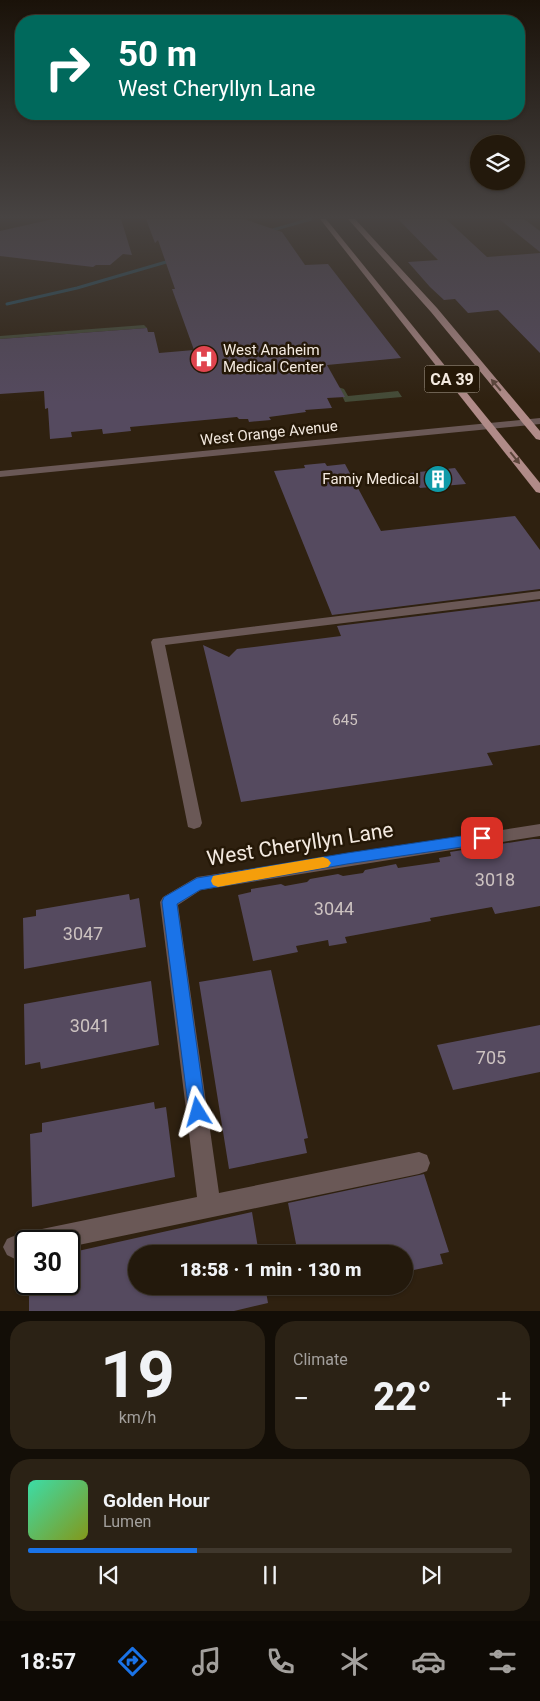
<!DOCTYPE html>
<meta charset="utf-8">
<style>
body{margin:0;font-family:Roboto,sans-serif;background:#2b2215;color:#f1f3f6;height:100vh;display:flex;flex-direction:column;font-size:19px;white-space:nowrap}
*{box-sizing:border-box;margin:0}
p{font-size:16px;color:#a3a09d}
.icon{flex:none;width:28px;height:28px;fill:none;stroke:currentColor;stroke-width:2;stroke-linecap:round;stroke-linejoin:round}
.map{position:relative;height:1311px;overflow:hidden}
.sheet{display:flex;flex-direction:column;gap:10px;padding:10px;background:#130e07;flex:1}
.sheet>*{flex:none}
.banner{position:absolute;left:15px;top:15px;width:510px;height:105px;border-radius:20px;box-shadow:0 1px 4px #0004,0 0 0 1px #40382d;background:#00695c;color:#fff;overflow:hidden}
.tools{position:absolute;left:470px;top:135px;display:grid;gap:10px}
.tools a{display:grid;place-items:center;width:55px;height:55px;border-radius:50%;background:#23190c;box-shadow:0 1px 4px #0004,0 0 0 1px #40382d;font-size:25px}
.speed{position:absolute;left:15px;top:1230px;display:flex;gap:10px;font-size:25px;font-weight:700;text-align:center}
.speed>*{display:grid;place-content:center;width:65px;height:65px;border-radius:50%;background:#23190c;box-shadow:0 1px 4px #0004,0 0 0 1px #40382d;line-height:1}
.speed .limit{border:2px solid #111;border-radius:8px;background:#fff;color:#111}
.pin{position:absolute;display:grid;place-items:center;width:42px;height:42px;color:#fff;margin:-21px;border-radius:10px;box-shadow:0 2px 8px #0006}
.me{position:absolute;width:55px;margin:-28px;rotate:352deg;stroke-linejoin:round;filter:drop-shadow(0 0 4px #0008)}
.turn{display:flex;align-items:center;gap:18px;height:105px;padding:0 20px;font-size:22px}
.turn .icon{width:65px;height:65px;stroke-width:2.5}
.turn b{display:block;font-size:35px;line-height:42px}
.big{font-size:38px;font-weight:800;line-height:1.1}
.sheet .card{flex:1;display:flex;flex-direction:column;justify-content:center;gap:8px;min-width:0;padding:0 18px;border-radius:20px;background:#2b2215}
.sheet .dial{align-items:center;gap:0}
.dial b{font-size:65px;line-height:1}
.song{display:flex;align-items:center;gap:15px}
.cover{width:60px;height:60px;border-radius:8px;background:linear-gradient(135deg,hsl(160 70% 55%),hsl(70 70% 35%))}
.played{height:5px;border-radius:2px;background:linear-gradient(90deg,#1a73e8 35%,#40382d 35%)}
.keys{display:flex;justify-content:space-around;direction:ltr}
.heat{display:flex;justify-content:space-between;align-items:center;font-size:28px;direction:ltr}
.sheet .tiles{flex:1;display:grid;gap:10px;grid-template-columns:1fr 1fr}
.card:last-child{grid-column:span 2}
.trip{position:absolute;left:128px;top:1245px;width:285px;height:50px;border-radius:25px;background:#23190c;box-shadow:0 1px 4px #0004,0 0 0 1px #40382d;font-weight:800;line-height:50px;text-align:center}
.tab-bar{display:flex;height:80px;justify-content:space-around;align-items:center;background:#0e0a05;color:#a3a09d}
.tab-bar .icon{width:35px;height:35px}
.tab-bar .selected{color:#1a73e8}
.tab-bar b{font-size:22px;color:#f1f3f6}
.map>svg:first-child{display:block}
.green{fill:#444b37}
.lines{fill:none;stroke-linecap:round;stroke-linejoin:round}
.stream{stroke:#274f5f;stroke-width:3}
.building{fill:#554a5f}
.minor{fill:#6a5856;fill-rule:evenodd}
.tertiary{fill:#6a5856;fill-rule:evenodd}
.primary{fill:#b08b88;fill-rule:evenodd}
.oneway{fill:#5d463b}
.route{fill:#1a73e8;stroke:#114b97}
.slow{fill:#f59e0b}
.labels{text-anchor:middle;dominant-baseline:central;stroke-width:5;stroke-linejoin:round;paint-order:stroke}
.far-poi-label{font-size:15px;fill:#f4eae0;stroke:#251807;text-anchor:start}
.far-street-label{font-size:15px;fill:#f4eae0;stroke:#251807}
.number-label{font-size:15px;fill:#ccc2c0}
.shield{fill:#251807;stroke:#b6ab9f;stroke-width:1}
.shield-label{font-size:16px;font-weight:bold;fill:#f4eae0}
.near-number-label{font-size:18px;fill:#ccc2c0}
.near-street-label{font-size:21px;fill:#f4eae0;stroke:#251807}
</style>
<div class="map">
<svg width="540" height="1311" viewBox="0 0 540 1311">
<rect width="100%" height="100%" fill="#2f2110"/>
<g class="green">
<polygon points="144,325 147,328 0,339 0,336"/>
<polygon points="338,387 344,389 348,396 398,391 402,397 345,402"/>
</g>
<g class="lines">
<g class="stream">
<polyline points="269,231 311,219"/>
<polyline points="7,304 77,288 173,260"/>
</g>
</g>
<g class="building">
<polygon points="53,219 121,219 132,255 123,254 110,265 96,265 93,267 0,256 0,231"/>
<polygon points="146,219 244,219 282,232 305,265 328,264 401,358 327,365 345,397 327,398 332,408 305,410 306,412 269,417 271,420 249,422 248,419 239,419 237,417 130,427 131,431 103,434 102,429 71,432 72,437 50,439 48,408 45,409 44,391 0,394 0,339 147,328 148,332 154,332 159,353 194,350 172,289 175,289 158,240 155,243"/>
<polygon points="398,219 446,219 487,257 540,253 540,353 498,310 468,313 455,299 444,300 430,287 408,262 438,260"/>
<polygon points="499,219 524,219 540,231 540,252"/>
<polygon points="325,463 327,466 345,464 381,531 515,516 540,550 540,589 332,615 274,471 305,468 304,465"/>
<polygon points="455,468 466,484 420,488 410,473"/>
<polygon points="540,601 540,745 487,753 493,765 241,802 203,645 229,657 237,649 341,636 337,626"/>
<polygon points="533,839 540,839 540,906 495,914 492,907 430,918 431,921 345,937 347,943 329,946 328,940 296,946 298,952 253,961 238,895 251,892 251,889 281,884 285,886 307,882 310,879 338,874 343,876 363,873 365,870 396,864 398,868 440,862 439,858 451,856 450,852"/>
<polygon points="129,894 130,900 139,898 146,947 24,969 23,918 36,916 36,910"/>
<polygon points="271,970 308,1138 304,1139 307,1153 229,1169 199,982"/>
<polygon points="151,981 159,1045 41,1069 40,1062 25,1065 24,1004"/>
<polygon points="540,1025 540,1072 453,1090 437,1045"/>
<polygon points="154,1102 155,1109 166,1107 175,1177 32,1207 30,1134 42,1132 42,1123"/>
<polygon points="424,1174 449,1252 440,1254 443,1264 404,1272 404,1254 298,1254 288,1203"/>
<polygon points="252,1212 259,1254 136,1254 136,1286 265,1286 268,1303 234,1311 29,1311 29,1284 69,1284 69,1253"/>
</g>
<g class="lines">
<g class="minor">
<polygon points="540,591 540,599 165,645 202,823 200,827 194,829 188,827 151,642 153,639"/>
<path d="M540,824V836L201,890L178,905L219,1193L419,1152L427,1155L430,1163L427,1171L419,1174L69,1247V1241H26V1257L15,1259L7,1255L3,1247L7,1239C16,1235 23,1232 32,1236L34,1233L42,1229L197,1197L160,902L163,897L197,877Z"/>
</g>
<polygon class="tertiary" points="540,418 540,424 0,477 0,471"/>
<g class="primary">
<polygon points="320,219 326,219 540,483 540,493 536,492"/>
<polygon points="348,219 355,219 437,308 540,431 540,440 536,439 431,312"/>
</g>
</g>
<defs><path id="oneway-solid" d="M-6-.8H1V-3.2L6.5 0L1 3.2V.8H-6Z" transform="scale(1.25)"/></defs>
<g class="oneway">
<use href="#oneway-solid" transform="translate(496 385) rotate(-130)"/>
<use href="#oneway-solid" transform="translate(515 458) rotate(51)"/>
</g>
<linearGradient id="sky" x2="0" y2="1"><stop stop-color="#1a1209"/><stop offset="0.54" stop-color="#474342"/><stop offset="1" stop-color="#474342" stop-opacity="0"/></linearGradient>
<rect width="540" height="402" fill="url(#sky)"/>
<polygon class="route" points="482,833 487,835 489,838 487,842 482,844 347,864 200,890 177,904 206,1112 204,1118 198,1120 191,1118 189,1112 162,902 164,897 197,878 347,853"/>
<polygon class="slow" points="323,857 328,859 331,863 328,867 323,868 218,887 213,885 211,881 213,876 218,875"/>
<defs>
<g id="hospital-disc" transform="scale(1.4375)"><circle r="9.5" fill="#e0444e" stroke="#251807"/><path d="M-5-5h3v3.5h4V-5h3V5h-3V1.5h-4V5h-3Z" fill="#fff"/></g>
<g id="building-disc" transform="scale(1.4375)"><circle r="9.5" fill="#0f9aa8" stroke="#251807"/><path d="M-4-6H4V6H1V3H-1V6H-4ZM-2.5-4.3h1.7v1.8h-1.7ZM.8-4.3h1.7v1.8H.8ZM-2.5-1h1.7V.8h-1.7ZM.8-1h1.7V.8H.8Z" fill="#fff"/></g>
</defs>
<g fill-rule="evenodd">
<use href="#hospital-disc" x="204" y="359"/>
<use href="#building-disc" x="438" y="479"/>
</g>
<g class="labels">
<g class="far-poi-label">
<text x="223" y="350">West Anaheim<tspan x="223" dy="17">Medical Center</tspan></text>
<text x="419" y="479" text-anchor="end">Famiy Medical</text>
</g>
<g class="far-street-label">
<text transform="translate(269 433) rotate(-6)">West Orange Avenue</text>
</g>
<g class="number-label">
<text x="345" y="720">645</text>
</g>
<rect class="shield" x="424.5" y="365.5" width="55" height="27" rx="4"/>
<g class="shield-label">
<text x="452" y="379">CA 39</text>
</g>
<g class="near-number-label">
<text x="495" y="879">3018</text>
<text x="334" y="908">3044</text>
<text x="83" y="933">3047</text>
<text x="90" y="1025">3041</text>
<text x="491" y="1057">705</text>
</g>
<g class="near-street-label">
<text transform="translate(300 844) rotate(-9)">West Cheryllyn Lane</text>
</g>
</g>
</svg>
<div class="tools">
<a><svg class="icon" aria-label="layers" viewBox="0 0 24 24"><path d="M12 4l9 5-9 5-9-5zM3 14l9 5 9-5"/></svg></a>
</div>
<div class="speed"><div class="limit">30</div></div>
<div class="pin" style="left:482px;top:838px;background:#d93025"><svg class="icon" aria-label="arrive" viewBox="0 0 24 24"><path d="M6 21V4h12l-3 4 3 4H6"/></svg></div>
<svg class="me" style="left:198px;top:1112px" viewBox="-20 -20 40 40"><path d="M0-17L14 15 0 8-14 15z" fill="#1a73e8" stroke="#fff" stroke-width="4"/></svg>
<div class="trip">18:58 · 1 min · 130 m</div>
<div class="banner">
<div class="turn"><svg class="icon" aria-label="right" viewBox="0 0 24 24"><path d="M7 20v-9h11M14 6l5 5-5 5"/></svg><div><b>50 m</b>West Cheryllyn Lane</div></div>
</div>
</div>
<section class="sheet">
<div class="tiles">
<div class="card dial"><b>19</b><p>km/h</p></div>
<div class="card"><p>Climate</p>
<div class="heat"><a>−</a><b class="big">22°</b><a>+</a></div>
</div>
<div class="card">
<div class="song"><i class="cover"></i><div><b>Golden Hour</b><p>Lumen</p></div></div>
<div class="played"></div>
<div class="keys"><svg class="icon" aria-label="previous" viewBox="0 0 24 24"><path d="M18 5L8 12l10 7zM5 5v14"/></svg><svg class="icon" aria-label="pause" viewBox="0 0 24 24"><path d="M8 5v14M16 5v14"/></svg><svg class="icon" aria-label="next" viewBox="0 0 24 24"><path d="M6 5l10 7-10 7zM19 5v14"/></svg></div>
</div>
</div>
</section>
<nav class="tab-bar">
<b>18:57</b>
<svg class="icon selected" aria-label="directions" viewBox="0 0 24 24"><path d="M12 3l9 9-9 9-9-9zM9 14v-3h6M13 9l2 2-2 2"/></svg>
<svg class="icon" aria-label="music" viewBox="0 0 24 24"><path d="M9 18V5l10-2v13"/><circle cx="6" cy="18" r="3"/><circle cx="16" cy="16" r="3"/></svg>
<svg class="icon" aria-label="phone" viewBox="0 0 24 24"><path d="M5 4h4l2 5-3 2q2 4 5 5l2-3 5 2v4C11 20 4 13 5 4z"/></svg>
<svg class="icon" aria-label="climate" viewBox="0 0 24 24"><path d="M12 3v18M4 7l16 10M4 17L20 7"/></svg>
<svg class="icon" aria-label="car" viewBox="0 0 24 24"><path d="M5 17H2v-5l4-1 3-4h7l3 4 3 1v5h-3M9 17h6M6 11h13"/><circle cx="7" cy="17" r="2"/><circle cx="17" cy="17" r="2"/></svg>
<svg class="icon" aria-label="filters" viewBox="0 0 24 24"><path d="M4 7h16M4 17h16"/><circle cx="9" cy="7" r="2"/><circle cx="15" cy="17" r="2"/></svg>
</nav>
